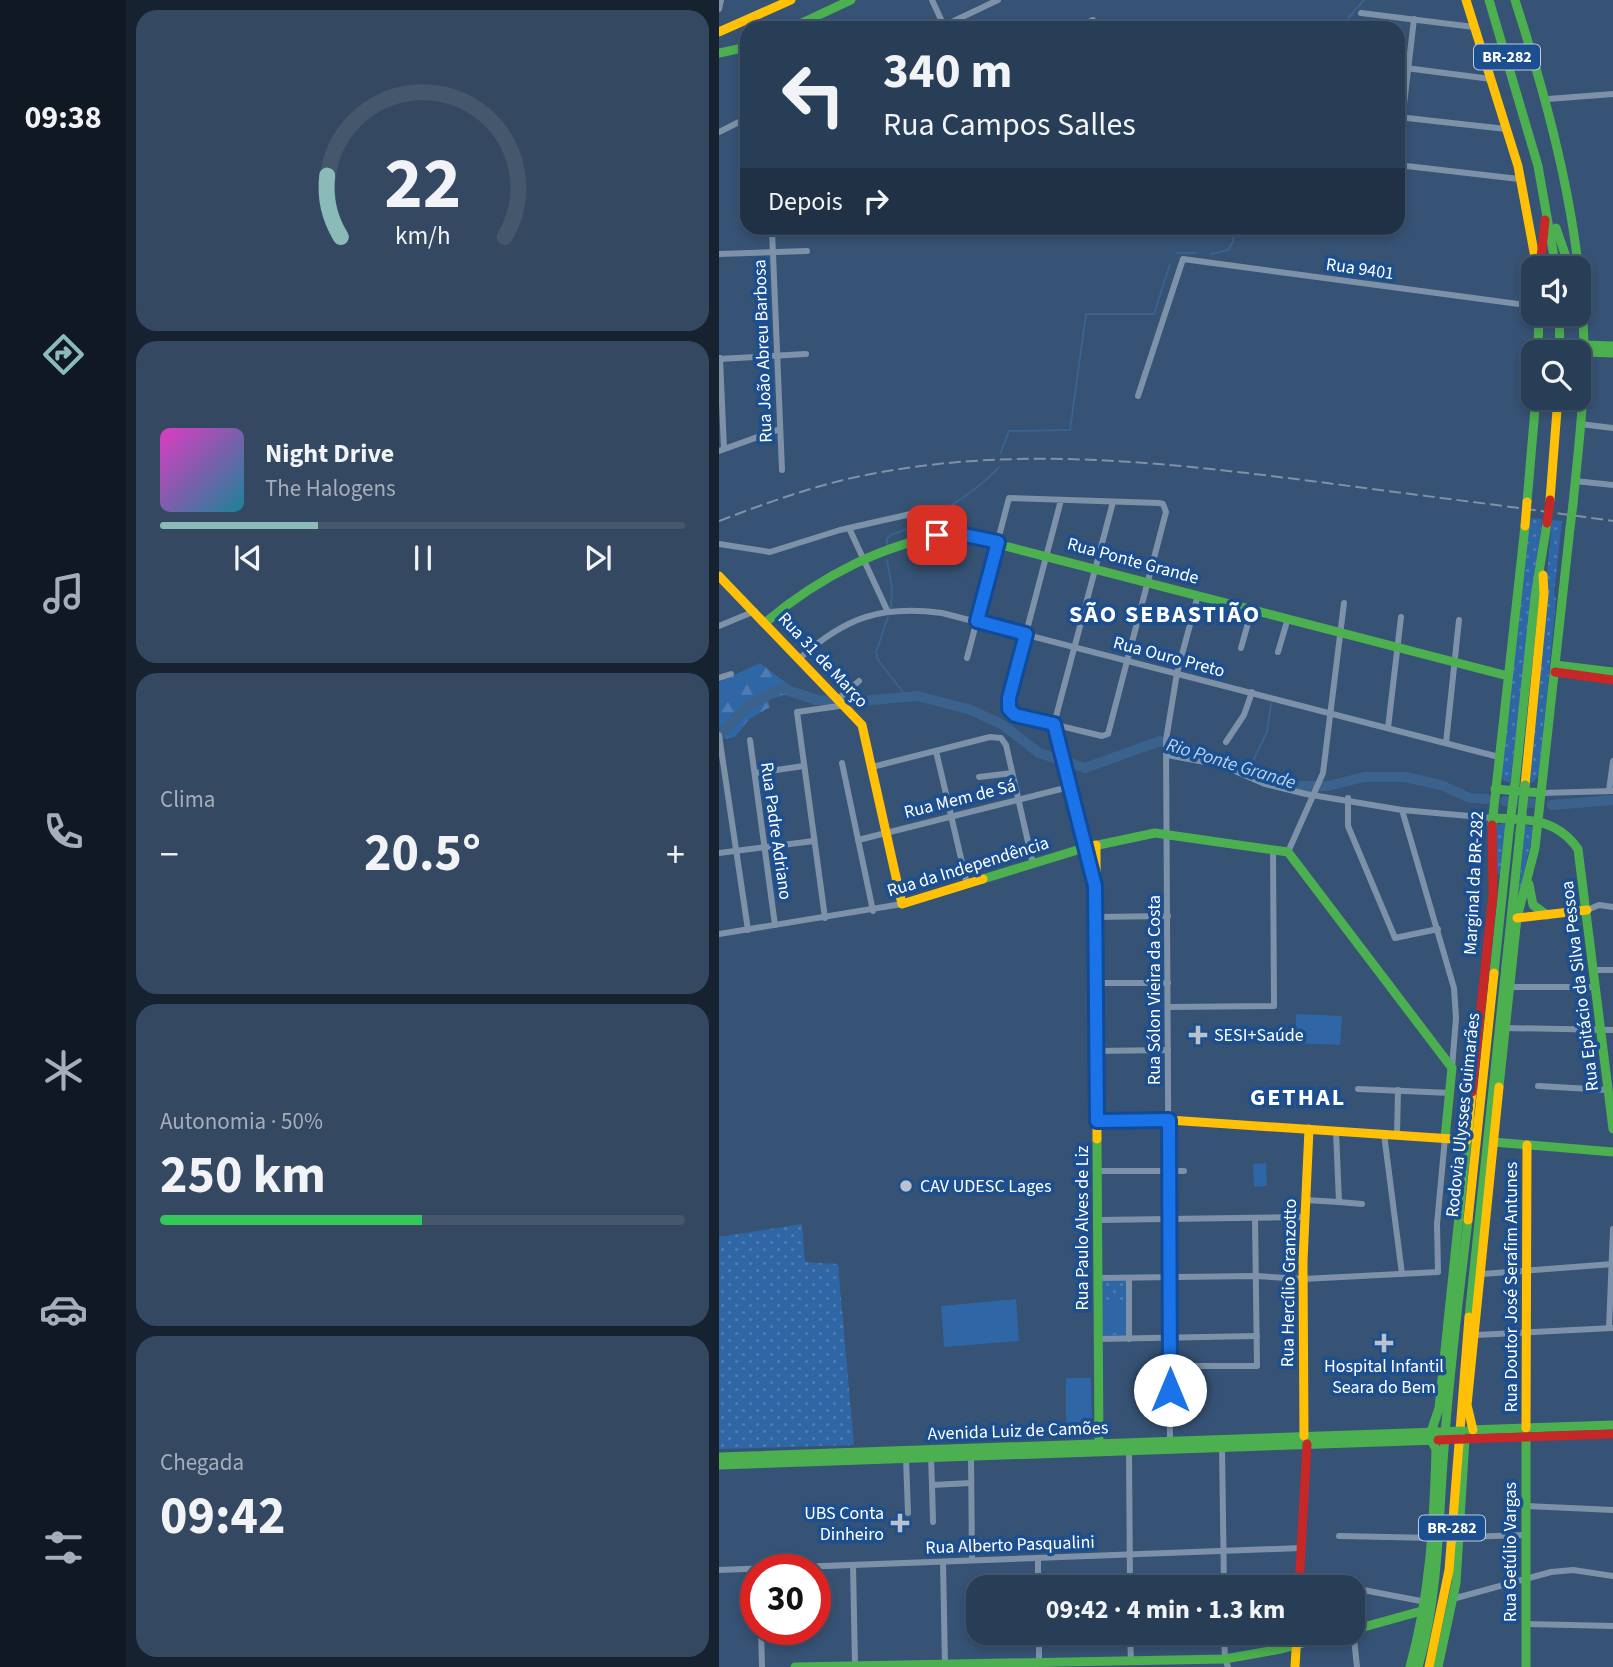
<!DOCTYPE html>
<html lang="pt">
<meta charset="utf-8">
<style>
body{margin:0;font-family:"Source Sans 3",sans-serif;background:#344961;color:#f1f3f6;height:100vh;display:flex;flex-direction:column;font-size:26px;white-space:nowrap}
*{box-sizing:border-box;margin:0}
p{font-size:23px;color:#a5aeba}
.icon{flex:none;width:38px;height:38px;fill:none;stroke:currentColor;stroke-width:2;stroke-linecap:round;stroke-linejoin:round}
.map{position:relative;flex:1;overflow:hidden}
.sheet{display:flex;flex-direction:column;gap:10px;padding:10px;background:#162230;width:593px}
.sheet>*{flex:none}
.banner{position:absolute;left:21px;top:21px;width:665px;height:214px;border-radius:21px;box-shadow:0 4px 10px #0003,0 0 0 2px #44576d;background:#283e57;color:#f1f3f6;overflow:hidden}
.tools{position:absolute;left:802px;top:256px;display:grid;gap:14px}
.tools a{display:grid;place-items:center;width:70px;height:70px;border-radius:14px;background:#283e57;box-shadow:0 4px 10px #0003,0 0 0 2px #44576d;font-size:35px}
.speed{position:absolute;left:21px;top:1554px;display:flex;gap:14px;font-size:35px;font-weight:700;text-align:center}
.speed>*{display:grid;place-content:center;width:91px;height:91px;border-radius:50%;background:#283e57;box-shadow:0 4px 10px #0003,0 0 0 2px #44576d;line-height:1}
.speed .limit{border:10px solid #d22;background:#fff;color:#111}
.pin{position:absolute;display:grid;place-items:center;width:60px;height:60px;color:#fff;margin:-30px;border-radius:14px;box-shadow:0 4px 10px #0006}
.me{position:absolute;width:77px;margin:-38px;rotate:0deg;stroke-linejoin:round;filter:drop-shadow(0 0 5px #0008)}
.turn{display:flex;align-items:center;gap:24px;height:147px;padding:0 28px;font-size:32px}
.turn .icon{width:91px;height:91px;stroke-width:2.5}
.turn b{display:block;font-size:49px;line-height:60px}
.then{display:flex;align-items:center;height:66px;padding:0 28px;background:#0003;gap:14px;font-size:26px}
.big{font-size:52px;font-weight:700;line-height:1.1}
.sheet .tile{flex:1;display:flex;flex-direction:column;justify-content:center;gap:10px;min-width:0;padding:0 24px;border-radius:21px;background:#344961}
.sheet .dial{align-items:center;gap:0}
.dial svg{height:182px;overflow:visible;fill:none;stroke:#44576d;stroke-width:7;stroke-linecap:round;text-anchor:middle}
.dial text{fill:#f1f3f6;stroke:none}
.song{display:flex;align-items:center;gap:21px}
.cover{width:84px;height:84px;border-radius:10px;background:linear-gradient(135deg,hsl(310 70% 55%),hsl(190 70% 35%))}
.played{height:7px;border-radius:4px;background:linear-gradient(90deg,#8bbbb9 30%,#44576d 30%)}
.keys{display:flex;justify-content:space-around;direction:ltr}
.heat{display:flex;justify-content:space-between;align-items:center;font-size:38px;direction:ltr}
.charge{height:10px;border-radius:5px;background:linear-gradient(90deg,#34c759 50%,#44576d 0)}
.trip{position:absolute;left:247px;top:1575px;width:399px;height:70px;border-radius:21px;background:#283e57;box-shadow:0 4px 10px #0003,0 0 0 2px #44576d;font-weight:700;line-height:70px;text-align:center}
main{display:flex;flex:1;min-height:0}
.tabs{display:flex;flex-direction:column;width:126px;justify-content:space-around;align-items:center;background:#101923;color:#a5aeba}
.tabs .icon{width:49px;height:49px}
.tabs .current{color:#8bbbb9}
.tabs b{font-size:32px;color:#f1f3f6}
.map>svg:first-child{display:block}
.grass{fill:url(#grass-dots)}
.forest{fill:url(#forest-firs)}
.pitch{fill:#2f66a5}
.lines{fill:none;stroke-linecap:round;stroke-linejoin:round}
.stream{stroke:#3b618d;stroke-width:2}
.river{stroke:#3b618d;stroke-width:10}
.street{stroke:#7d92a8;stroke-width:6}
.fast{stroke:#4caf50;stroke-width:9}
.slow{stroke:#ffc107;stroke-width:9}
.jam{stroke:#c62828;stroke-width:9}
.rail{stroke:#7e92a7;stroke-width:2;stroke-dasharray:12 5;stroke-linecap:butt}
.fast-bridge{stroke:#4caf50;stroke-width:9}
.slow-bridge{stroke:#ffc107;stroke-width:9}
.jam-bridge{stroke:#c62828;stroke-width:9}
.route-casing{stroke:#114b97;stroke-width:18}
.route{stroke:#1a73e8;stroke-width:12}
.poi-dot{fill:#b9c2ce;stroke:#1b4f8f;stroke-width:2.5}
.labels{text-anchor:middle;dominant-baseline:central;stroke-width:7;stroke-linejoin:round;paint-order:stroke}
.shield{fill:#1b4f8f;stroke:#bbcadd;stroke-width:2}
.shield-label{font-size:16px;font-weight:bold;fill:#fff}
.street-label{font-size:18px;fill:#fff;stroke:#1b4f8f}
.poi-label{font-size:18px;fill:#fff;stroke:#1b4f8f;text-anchor:start}
.water-label{font-size:19px;font-style:italic;fill:#b5d3f5;stroke:#1b4f8f}
.district-label{font-size:24px;font-weight:bold;letter-spacing:2px;fill:#fff;stroke:#1b4f8f}
</style>
<main>
<nav class="tabs">
<b>09:38</b>
<svg class="icon current" aria-label="directions" viewBox="0 0 24 24"><path d="M12 3l9 9-9 9-9-9zM9 14v-3h6M13 9l2 2-2 2"/></svg>
<svg class="icon" aria-label="music" viewBox="0 0 24 24"><path d="M9 18V5l10-2v13"/><circle cx="6" cy="18" r="3"/><circle cx="16" cy="16" r="3"/></svg>
<svg class="icon" aria-label="phone" viewBox="0 0 24 24"><path d="M5 4h4l2 5-3 2q2 4 5 5l2-3 5 2v4C11 20 4 13 5 4z"/></svg>
<svg class="icon" aria-label="climate" viewBox="0 0 24 24"><path d="M12 3v18M4 7l16 10M4 17L20 7"/></svg>
<svg class="icon" aria-label="car" viewBox="0 0 24 24"><path d="M5 17H2v-5l4-1 3-4h7l3 4 3 1v5h-3M9 17h6M6 11h13"/><circle cx="7" cy="17" r="2"/><circle cx="17" cy="17" r="2"/></svg>
<svg class="icon" aria-label="filters" viewBox="0 0 24 24"><path d="M4 7h16M4 17h16"/><circle cx="9" cy="7" r="2"/><circle cx="15" cy="17" r="2"/></svg>
</nav>
<section class="sheet">
<div class="tile dial"><svg viewBox="0 0 100 80">
<path d="M14 69A42 42 0 1 1 86 69"/>
<path d="M14 69A42 42 0 0 1 8 42" stroke="#8bbbb9"/>
<text x="50" y="56" font-size="32" font-weight="700">22</text>
<text x="50" y="72" font-size="11">km/h</text>
</svg></div>
<div class="tile">
<div class="song"><i class="cover"></i><div><b>Night Drive</b><p>The Halogens</p></div></div>
<div class="played"></div>
<div class="keys"><svg class="icon" aria-label="previous" viewBox="0 0 24 24"><path d="M18 5L8 12l10 7zM5 5v14"/></svg><svg class="icon" aria-label="pause" viewBox="0 0 24 24"><path d="M8 5v14M16 5v14"/></svg><svg class="icon" aria-label="next" viewBox="0 0 24 24"><path d="M6 5l10 7-10 7zM19 5v14"/></svg></div>
</div>
<div class="tile"><p>Clima</p>
<div class="heat"><a>−</a><b class="big">20.5°</b><a>+</a></div>
</div>
<div class="tile"><p>Autonomia · 50%</p><b class="big">250 km</b><div class="charge"></div></div>
<div class="tile"><p>Chegada</p><b class="big">09:42</b></div>
</section>
<div class="map">
<svg width="894" height="1667" viewBox="0 0 894 1667">
<defs>
<pattern id="grass-dots" width="8" height="8" patternUnits="userSpaceOnUse" patternTransform="scale(1.75)"><rect width="8" height="8" fill="#2f66a5"/><path d="M2 2h.1M6 6h.1" fill="none" stroke="#4e7db2" stroke-width="1.8" stroke-linecap="round"/></pattern>
<pattern id="forest-firs" width="22" height="20" patternUnits="userSpaceOnUse" patternTransform="scale(1.75)"><rect width="22" height="20" fill="#2f66a5"/><path d="M5 1l3.5 6h-7zM16 11l3.5 6h-7z" fill="#4e7db2"/></pattern>
</defs>
<rect width="100%" height="100%" fill="#365274"/>
<g class="grass">
<polygon points="809,518 823,519 791,782 785,781 781,773"/>
<polygon points="833,520 843,521 835,594 837,600 820,774 815,782 809,784"/>
<polygon points="787,822 781,873 779,875 775,855 776,826"/>
<polygon points="807,825 815,828 799,899 806,826"/>
<polygon points="83,1224 86,1262 119,1264 135,1445 0,1449 0,1237"/>
<rect x="379" y="1278" width="31" height="61"/>
</g>
<path class="forest" d="M41,663C59,677 83,698 107,697L112,704L97,705L66,695L49,700L51,707L30,719L16,737L6,739L0,724V682Z"/>
<g class="pitch">
<polygon points="577,1014 623,1016 621,1045 576,1043"/>
<polygon points="547,1163 548,1186 535,1187 534,1164"/>
<polygon points="297,1299 300,1341 225,1347 222,1306"/>
<rect x="387" y="1300" width="20" height="33"/>
<polygon points="347,1378 372,1378 373,1425 347,1425"/>
</g>
<g class="lines">
<g class="stream">
<polyline points="617,28 623,25 645,0"/>
<polyline points="458,253 477,253"/>
<polyline points="492,254 509,250 514,242 514,228"/>
<polyline points="282,452 290,431 351,430 367,314 435,314 451,264"/>
<path d="M168,548V538L174,534L211,521L210,516C230,510 266,483 280,467"/>
<polyline points="168,560 173,588 172,607"/>
<polyline points="169,617 157,652 159,660 187,696"/>
<polyline points="0,725 4,732"/>
<polyline points="530,769 548,732 552,704"/>
</g>
<g class="river">
<polyline points="0,736 30,705 62,688 99,700 141,701 199,696 252,710 284,725 320,753 366,768 441,741 579,786 609,786 645,777 686,777 722,785 751,798 768,799"/>
<polyline points="786,801 814,803"/>
<polyline points="833,805 894,800"/>
</g>
<g class="street">
<polyline points="213,0 226,28"/>
<polyline points="0,9 2,0"/>
<polyline points="642,13 755,27"/>
<polyline points="220,28 279,0"/>
<polyline points="357,28 374,20"/>
<polyline points="679,67 772,79"/>
<polyline points="829,99 894,94"/>
<polyline points="679,117 787,129"/>
<polyline points="0,132 28,118"/>
<polyline points="679,156 695,19"/>
<polyline points="679,165 800,179"/>
<polyline points="53,230 63,470"/>
<polyline points="0,254 88,251"/>
<polyline points="1,358 5,449"/>
<polyline points="0,359 87,354"/>
<polyline points="419,396 464,259 814,306"/>
<polyline points="861,424 894,428"/>
<polyline points="0,451 61,429"/>
<polyline points="856,481 894,485"/>
<polyline points="130,528 168,610"/>
<polyline points="0,544 51,552 121,530 205,511"/>
<polyline points="0,626 36,611"/>
<polyline points="522,648 533,609"/>
<polyline points="559,652 569,618"/>
<path d="M81,658C127,617 162,605 223,613L780,757"/>
<polyline points="248,658 290,498 440,503 444,504 447,512 389,734 383,736 296,715 290,709 290,698 342,500"/>
<polyline points="0,678 12,674"/>
<polyline points="120,698 140,681"/>
<polyline points="669,728 682,617"/>
<polyline points="0,735 29,930"/>
<polyline points="31,740 56,925"/>
<polyline points="507,742 525,715 533,692"/>
<polyline points="727,743 740,620"/>
<polyline points="217,751 248,884"/>
<polyline points="448,755 502,765 546,784 587,794 683,810 773,818"/>
<polyline points="123,763 154,911"/>
<polyline points="153,767 271,737 282,738 287,745 314,864"/>
<polyline points="36,773 85,766"/>
<polyline points="260,777 293,773"/>
<polyline points="890,791 894,761"/>
<polyline points="822,793 894,791"/>
<polyline points="629,798 629,826 676,938 719,929"/>
<polyline points="683,810 735,988 737,1018 733,1068"/>
<polyline points="139,840 350,787"/>
<polyline points="365,848 335,724 394,502"/>
<polyline points="569,852 604,773 625,603"/>
<polyline points="0,853 95,841"/>
<polyline points="868,910 880,905 894,907"/>
<polyline points="376,917 449,916"/>
<polyline points="106,918 78,712 127,705"/>
<polyline points="0,934 183,904"/>
<polyline points="875,970 894,970"/>
<polyline points="377,983 449,983"/>
<polyline points="791,987 877,987"/>
<polyline points="449,1007 555,1006 554,849"/>
<polyline points="786,1028 894,1030"/>
<polyline points="377,1051 449,1050"/>
<polyline points="819,1086 889,1090"/>
<polyline points="639,1089 731,1093"/>
<polyline points="665,1134 683,1274"/>
<polyline points="678,1135 679,1090"/>
<polyline points="378,1171 465,1171"/>
<polyline points="586,1200 620,1202 617,1131"/>
<polyline points="620,1202 643,1204"/>
<polyline points="379,1220 585,1217"/>
<polyline points="763,1274 894,1264"/>
<polyline points="379,1278 537,1276 584,1279 719,1272 718,1224 726,1138"/>
<polyline points="410,1278 410,1339"/>
<polyline points="890,1328 894,1229"/>
<polyline points="757,1335 894,1328"/>
<polyline points="379,1339 538,1336"/>
<polyline points="451,1366 538,1366 536,1218"/>
<polyline points="451,1441 447,740 458,673 479,595"/>
<polyline points="503,1447 505,1587"/>
<polyline points="410,1450 411,1587"/>
<polyline points="252,1456 253,1560"/>
<polyline points="212,1457 213,1485 252,1483"/>
<polyline points="187,1458 189,1513"/>
<polyline points="213,1485 214,1522"/>
<polyline points="807,1506 894,1510"/>
<polyline points="620,1536 715,1538"/>
<polyline points="742,1537 807,1535"/>
<polyline points="319,1558 319,1587"/>
<polyline points="224,1562 226,1665"/>
<polyline points="134,1565 136,1666"/>
<polyline points="0,1570 582,1548"/>
<polyline points="580,1581 628,1587"/>
<polyline points="634,1588 707,1602"/>
<polyline points="737,1598 832,1572 854,1570 894,1576"/>
<polyline points="807,1624 894,1626"/>
<polyline points="42,1629 43,1667"/>
<polyline points="634,1629 638,1667"/>
<polyline points="320,1633 320,1663"/>
<polyline points="411,1633 412,1662"/>
<polyline points="505,1633 506,1659 509,1667"/>
</g>
<g class="fast">
<polyline points="770,0 819,166 837,268"/>
<path d="M796,0C832,112 862,225 865,344C866,398 859,451 854,504"/>
<polyline points="72,28 132,0"/>
<polyline points="0,53 28,47"/>
<polyline points="837,228 851,268"/>
<polyline points="859,290 864,303"/>
<polyline points="840,313 841,352"/>
<polyline points="865,345 894,346"/>
<polyline points="819,352 820,313"/>
<polyline points="865,352 894,353"/>
<polyline points="808,502 817,397"/>
<path d="M47,622C100,577 167,542 236,533L789,676"/>
<polyline points="836,665 894,672"/>
<polyline points="796,784 816,597 828,523"/>
<polyline points="776,789 822,793"/>
<path d="M773,818C808,819 837,818 859,849L894,1129"/>
<polyline points="773,825 806,526"/>
<polyline points="365,848 374,877"/>
<polyline points="264,879 365,848 436,833 569,852 733,1068 726,1138"/>
<polyline points="810,884 814,905 828,915"/>
<polyline points="775,973 790,831"/>
<polyline points="780,1087 798,918 816,848 851,528"/>
<polyline points="378,1139 380,1444"/>
<polyline points="748,1140 756,1120"/>
<polyline points="774,1142 894,1152"/>
<polyline points="750,1317 801,833"/>
<polyline points="750,1430 894,1425"/>
<polyline points="712,1432 720,1408 748,1140"/>
<polyline points="807,1437 807,1667"/>
<polyline points="0,1457 719,1432"/>
<polyline points="0,1465 719,1440"/>
<polyline points="634,1630 706,1610"/>
<polyline points="76,1667 506,1659 562,1649 622,1633"/>
<path d="M691,1667C711,1595 715,1523 717,1449L712,1440"/>
<path d="M699,1667C720,1595 719,1524 725,1449C730,1373 740,1296 749,1220"/>
<polyline points="719,1667 737,1583 746,1439"/>
</g>
<g class="slow">
<polyline points="747,0 799,166 818,268"/>
<polyline points="0,32 72,0"/>
<polyline points="831,500 839,397"/>
<polyline points="0,576 143,725 183,904 264,879"/>
<polyline points="806,785 825,594 824,575"/>
<polyline points="377,845 378,1139"/>
<polyline points="798,918 868,910"/>
<polyline points="378,1121 450,1120 748,1140 753,1092"/>
<polyline points="749,1220 775,973"/>
<polyline points="807,1428 808,1145"/>
<polyline points="754,1430 748,1405 780,1087"/>
<polyline points="585,1436 584,1261 590,1129"/>
<polyline points="576,1667 578,1633"/>
<polyline points="710,1667 730,1570 750,1317"/>
</g>
<g class="jam">
<polyline points="821,268 826,220"/>
<polyline points="836,672 894,680"/>
<polyline points="753,1092 774,894 773,825"/>
<polyline points="743,1439 894,1434"/>
<polyline points="580,1587 588,1444"/>
</g>
<path class="rail" d="M0,521C50,502 99,484 152,474C301,445 451,463 600,482C698,495 796,507 894,521"/>
<g class="fast-bridge">
<polyline points="851,528 854,504"/>
<polyline points="790,831 796,784"/>
<polyline points="801,833 806,785"/>
<polyline points="719,1432 743,1431"/>
</g>
<polyline class="slow-bridge" points="806,526 808,502"/>
<g class="jam-bridge">
<polyline points="828,523 831,500"/>
<polyline points="719,1440 743,1439"/>
</g>
</g>
<g class="lines">
<g class="route-casing">
<polyline id="route" points="218,535 236,533 279,542 258,621 307,634 290,698 290,709 296,715 335,724 376,886 378,1121 450,1120 451,1390"/>
</g>
<use href="#route" class="route"/>
</g>
<g class="poi-dot">
<path d="M475.5 1024.5h7v7h7v7h-7v7h-7v-7h-7v-7h7z"/>
<circle cx="187" cy="1186" r="7"/>
<path d="M661.5 1332.5h7v7h7v7h-7v7h-7v-7h-7v-7h7z"/>
<path d="M177.5 1512.5h7v7h7v7h-7v7h-7v-7h-7v-7h7z"/>
</g>
<g class="labels">
<g class="shield">
<rect x="755" y="44.5" width="66" height="25" rx="5"/>
<rect x="700" y="1515.5" width="66" height="25" rx="5"/>
</g>
<g class="shield-label">
<text x="788" y="57">BR-282</text>
<text x="733" y="1528">BR-282</text>
</g>
<g class="street-label">
<text transform="translate(641 269) rotate(8)">Rua 9401</text>
<text transform="translate(44 351) rotate(-92)">Rua João Abreu Barbosa</text>
<text transform="translate(414 561) rotate(15)">Rua Ponte Grande</text>
<text transform="translate(450 657) rotate(15)">Rua Ouro Preto</text>
<text transform="translate(104 660) rotate(47)">Rua 31 de Março</text>
<text transform="translate(241 799) rotate(-14)">Rua Mem de Sá</text>
<text transform="translate(57 831) rotate(82)">Rua Padre Adriano</text>
<text transform="translate(249 867) rotate(-17)">Rua da Independência</text>
<text transform="translate(755 883) rotate(-87)">Marginal da BR-282</text>
<text transform="translate(861 986) rotate(-97)">Rua Epitácio da Silva Pessoa</text>
<text transform="translate(435 990) rotate(-90)">Rua Sólon Vieira da Costa</text>
<text transform="translate(744 1115) rotate(-84)">Rodovia Ulysses Guimarães</text>
<text transform="translate(363 1228) rotate(-90)">Rua Paulo Alves de Liz</text>
<text transform="translate(570 1283) rotate(-89)">Rua Hercílio Granzotto</text>
<text transform="translate(792 1287) rotate(-90)">Rua Doutor José Serafim Antunes</text>
<text transform="translate(299 1431) rotate(-2)">Avenida Luiz de Camões</text>
<text transform="translate(291 1545) rotate(-2)">Rua Alberto Pasqualini</text>
<text transform="translate(791 1552) rotate(-90)">Rua Getúlio Vargas</text>
</g>
<g class="poi-label">
<text x="495" y="1035">SESI+Saúde</text>
<text x="201" y="1186">CAV UDESC Lages</text>
<text x="665" y="1366" text-anchor="middle">Hospital Infantil<tspan x="665" dy="21">Seara do Bem</tspan></text>
<text x="165" y="1513" text-anchor="end">UBS Conta<tspan x="165" dy="21">Dinheiro</tspan></text>
</g>
<g class="water-label">
<text transform="translate(512 764) rotate(17)">Rio Ponte Grande</text>
</g>
<g class="district-label">
<text x="446" y="614">SÃO SEBASTIÃO</text>
<text x="579" y="1097">GETHAL</text>
</g>
</g>
</svg>
<div class="tools">
<a><svg class="icon" aria-label="sound" viewBox="0 0 24 24"><path d="M4 9h4l5-4v14l-5-4H4zM17 9q2 3 0 6"/></svg></a>
<a><svg class="icon" aria-label="search" viewBox="0 0 24 24"><circle cx="10" cy="10" r="6"/><path d="M15 15l6 6"/></svg></a>
</div>
<div class="speed"><div class="limit">30</div></div>
<div class="pin" style="left:218px;top:535px;background:#d93025"><svg class="icon" aria-label="arrive" viewBox="0 0 24 24"><path d="M6 21V4h12l-3 4 3 4H6"/></svg></div>
<svg class="me" style="left:451px;top:1390px" viewBox="-20 -20 40 40"><circle r="19" fill="#fff"/><path d="M0-13L10 11 0 6-10 11z" fill="#1a73e8"/></svg>
<div class="trip">09:42 · 4 min · 1.3 km</div>
<div class="banner">
<div class="turn"><svg class="icon" aria-label="left" viewBox="0 0 24 24"><path d="M17 20v-9H6M10 6l-5 5 5 5"/></svg><div><b>340 m</b>Rua Campos Salles</div></div>
<div class="then">Depois<svg class="icon" aria-label="right" viewBox="0 0 24 24"><path d="M7 20v-9h11M14 6l5 5-5 5"/></svg></div>
</div>
</div>
</main>
